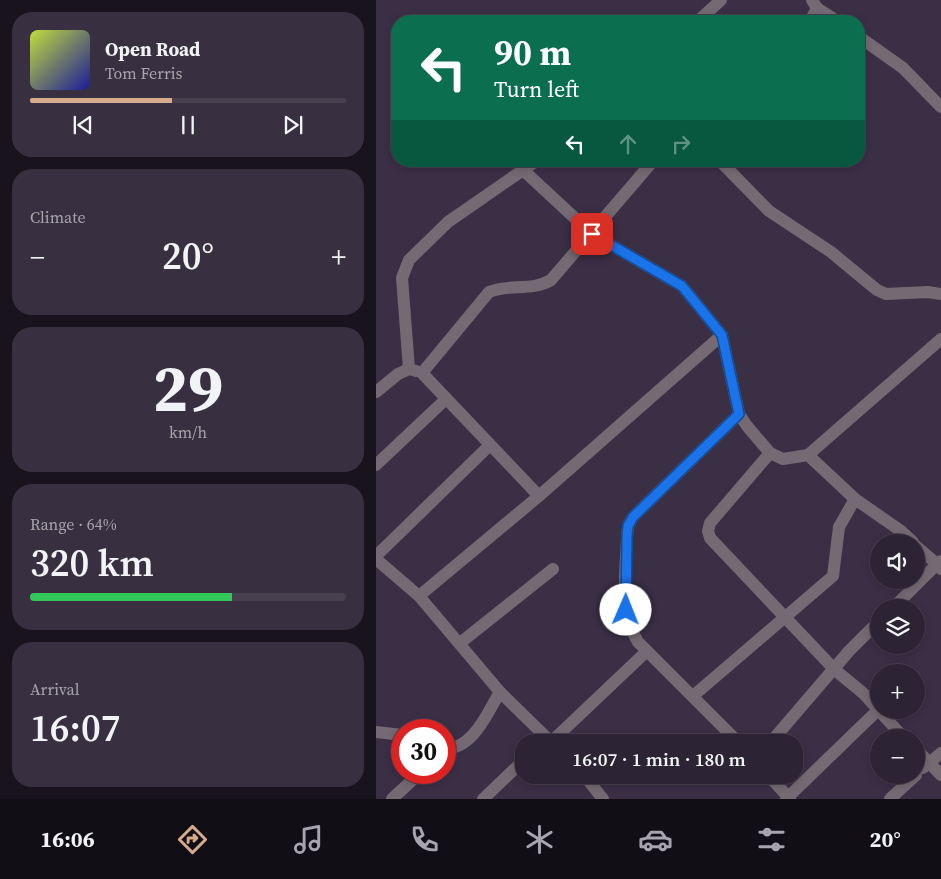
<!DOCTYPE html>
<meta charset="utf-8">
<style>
body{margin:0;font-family:"Source Serif 4",serif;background:#382f40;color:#f1f3f6;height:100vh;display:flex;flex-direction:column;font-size:19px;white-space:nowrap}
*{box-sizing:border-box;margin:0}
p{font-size:16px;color:#a6a4ac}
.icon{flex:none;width:28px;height:28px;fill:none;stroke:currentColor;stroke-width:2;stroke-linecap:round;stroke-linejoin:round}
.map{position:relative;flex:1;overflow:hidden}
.side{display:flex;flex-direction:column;gap:12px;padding:12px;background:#18131d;width:376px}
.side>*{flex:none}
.guide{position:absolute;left:15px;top:15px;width:474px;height:152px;border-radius:20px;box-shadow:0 2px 8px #0003,0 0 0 1px #48404f;background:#0b6e4f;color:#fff;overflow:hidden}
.tools{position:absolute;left:494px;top:534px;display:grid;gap:10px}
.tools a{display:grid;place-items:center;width:55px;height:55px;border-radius:50%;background:#2c2334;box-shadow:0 2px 8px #0003,0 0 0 1px #48404f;font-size:25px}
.speed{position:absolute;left:15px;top:719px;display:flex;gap:10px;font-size:25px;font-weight:700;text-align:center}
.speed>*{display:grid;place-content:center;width:65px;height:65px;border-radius:50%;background:#2c2334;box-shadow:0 2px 8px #0003,0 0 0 1px #48404f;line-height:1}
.speed .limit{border:8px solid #d22;background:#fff;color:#111}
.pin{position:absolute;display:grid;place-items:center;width:42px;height:42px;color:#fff;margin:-21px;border-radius:10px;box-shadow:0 2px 8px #0006}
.me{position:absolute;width:55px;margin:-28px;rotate:1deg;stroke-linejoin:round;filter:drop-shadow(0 0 4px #0008)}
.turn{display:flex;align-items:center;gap:18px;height:105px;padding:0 20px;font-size:22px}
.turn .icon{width:65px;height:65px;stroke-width:2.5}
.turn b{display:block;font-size:35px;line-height:42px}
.lanes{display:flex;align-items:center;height:48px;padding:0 20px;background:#0003;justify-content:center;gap:25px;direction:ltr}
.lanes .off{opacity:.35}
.big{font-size:38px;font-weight:600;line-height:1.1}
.side .card{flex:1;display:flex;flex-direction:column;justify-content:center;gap:8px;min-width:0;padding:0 18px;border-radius:20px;background:#382f40}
.side .dial{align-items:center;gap:0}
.dial b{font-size:65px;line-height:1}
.song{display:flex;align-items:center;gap:15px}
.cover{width:60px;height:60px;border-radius:8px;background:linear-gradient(135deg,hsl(70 70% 55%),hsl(240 70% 35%))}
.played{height:5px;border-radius:2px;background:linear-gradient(90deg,#d6ab8b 45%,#48404f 45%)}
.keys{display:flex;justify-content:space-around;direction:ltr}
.heat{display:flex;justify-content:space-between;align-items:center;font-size:28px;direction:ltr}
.charge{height:8px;border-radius:4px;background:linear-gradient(90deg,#34c759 64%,#48404f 0)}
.trip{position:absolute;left:139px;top:734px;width:288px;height:50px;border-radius:20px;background:#2c2334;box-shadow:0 2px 8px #0003,0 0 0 1px #48404f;font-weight:600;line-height:50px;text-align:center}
.dock{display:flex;height:80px;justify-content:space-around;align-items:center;background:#120e15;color:#a6a4ac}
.dock .icon{width:35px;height:35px}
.dock .on{color:#d6ab8b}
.dock b{font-size:22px;color:#f1f3f6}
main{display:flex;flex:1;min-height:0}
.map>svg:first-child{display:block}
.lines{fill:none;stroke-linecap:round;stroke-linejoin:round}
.minor{stroke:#756a73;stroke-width:12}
.route-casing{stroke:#114b97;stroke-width:12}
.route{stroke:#1a73e8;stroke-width:9}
</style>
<main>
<section class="side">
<div class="card">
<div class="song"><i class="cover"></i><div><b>Open Road</b><p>Tom Ferris</p></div></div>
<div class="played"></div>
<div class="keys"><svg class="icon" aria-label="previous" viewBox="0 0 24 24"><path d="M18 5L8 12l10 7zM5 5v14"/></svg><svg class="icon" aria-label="pause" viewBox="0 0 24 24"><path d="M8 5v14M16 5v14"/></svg><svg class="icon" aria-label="next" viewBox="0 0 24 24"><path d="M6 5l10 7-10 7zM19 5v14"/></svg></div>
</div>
<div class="card"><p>Climate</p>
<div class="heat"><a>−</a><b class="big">20°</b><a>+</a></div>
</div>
<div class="card dial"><b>29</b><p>km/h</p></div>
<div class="card"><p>Range · 64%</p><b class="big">320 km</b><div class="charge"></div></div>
<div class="card"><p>Arrival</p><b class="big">16:07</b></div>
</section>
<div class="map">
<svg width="565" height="799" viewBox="0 0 565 799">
<rect width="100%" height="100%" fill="#3b2f46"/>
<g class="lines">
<g class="minor">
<polyline points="441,8 461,21"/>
<polyline points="322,21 345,0"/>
<polyline points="434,21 441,8 436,0"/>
<polyline points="482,36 527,68 565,107"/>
<polyline points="344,161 393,211 455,252 501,290 510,294 552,292 565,294"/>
<polyline points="147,170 216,234 306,286 346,335"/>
<polyline points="33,369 26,278 33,260 72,222 160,161"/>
<polyline points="0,392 22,374 33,369 40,371"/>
<polyline points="394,453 334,523 332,531 334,538 459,670 487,693 528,738"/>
<polyline points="0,465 70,399"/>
<path d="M163,496L46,373L113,292C134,283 155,292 175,280L277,161"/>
<polyline points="479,499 525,531 537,542"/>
<polyline points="540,546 561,564 565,561"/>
<polyline points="0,556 114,445"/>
<polyline points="0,559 43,596 124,692 175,742"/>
<polyline points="43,596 163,496 346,335 363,414 371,426 394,453 407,459 432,455"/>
<polyline points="517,608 561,564 565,569"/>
<polyline points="84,643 177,569"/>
<polyline points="317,696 457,576 463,527 479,499 432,455 565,339"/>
<polyline points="0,732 26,735"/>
<polyline points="175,742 271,651"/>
<path d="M362,742L262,642C243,611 250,572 251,536L252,526L257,517L363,414"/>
<polyline points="395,742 473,651 502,622"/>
<path d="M69,749C98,748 111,713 124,692"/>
<polyline points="540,749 565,775"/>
<polyline points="547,768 565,753"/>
<polyline points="208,775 227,799"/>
<polyline points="392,775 414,799"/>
<polyline points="16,799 45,772"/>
<polyline points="107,799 148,760"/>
<polyline points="410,799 502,710"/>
<polyline points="514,799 540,775"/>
</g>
</g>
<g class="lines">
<g class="route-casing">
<polyline id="route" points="216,234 306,286 346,335 363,414 257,517 252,526 251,536 250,610"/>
</g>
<use href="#route" class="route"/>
</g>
</svg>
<div class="tools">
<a><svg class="icon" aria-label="sound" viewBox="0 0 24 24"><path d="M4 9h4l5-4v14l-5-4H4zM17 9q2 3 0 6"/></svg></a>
<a><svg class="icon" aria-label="layers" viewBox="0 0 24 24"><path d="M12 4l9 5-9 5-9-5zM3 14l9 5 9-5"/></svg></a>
<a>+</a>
<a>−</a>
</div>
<div class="speed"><div class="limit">30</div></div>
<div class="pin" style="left:216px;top:234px;background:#d93025"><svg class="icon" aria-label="arrive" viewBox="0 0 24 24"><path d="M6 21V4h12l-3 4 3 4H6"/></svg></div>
<svg class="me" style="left:250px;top:610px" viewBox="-20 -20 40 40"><circle r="19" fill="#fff"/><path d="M0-13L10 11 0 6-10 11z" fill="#1a73e8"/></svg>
<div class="trip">16:07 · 1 min · 180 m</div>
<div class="guide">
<div class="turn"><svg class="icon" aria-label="left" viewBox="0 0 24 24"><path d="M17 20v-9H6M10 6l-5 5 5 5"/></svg><div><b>90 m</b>Turn left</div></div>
<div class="lanes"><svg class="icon" aria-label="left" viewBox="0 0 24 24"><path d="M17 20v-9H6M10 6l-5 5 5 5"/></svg><svg class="icon off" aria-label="ahead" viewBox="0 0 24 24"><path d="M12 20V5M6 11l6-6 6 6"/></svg><svg class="icon off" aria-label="right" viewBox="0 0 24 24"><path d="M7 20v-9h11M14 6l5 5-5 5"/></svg></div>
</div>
</div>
</main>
<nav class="dock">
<b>16:06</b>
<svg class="icon on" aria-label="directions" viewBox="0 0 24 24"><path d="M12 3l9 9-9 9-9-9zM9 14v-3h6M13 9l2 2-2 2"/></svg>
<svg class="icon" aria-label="music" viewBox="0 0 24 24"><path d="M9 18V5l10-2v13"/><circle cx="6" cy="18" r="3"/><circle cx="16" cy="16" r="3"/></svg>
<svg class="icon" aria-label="phone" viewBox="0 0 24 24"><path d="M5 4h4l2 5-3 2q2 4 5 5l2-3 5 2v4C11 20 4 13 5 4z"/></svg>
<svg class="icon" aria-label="climate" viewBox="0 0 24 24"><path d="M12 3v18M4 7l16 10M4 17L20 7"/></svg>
<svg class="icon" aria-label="car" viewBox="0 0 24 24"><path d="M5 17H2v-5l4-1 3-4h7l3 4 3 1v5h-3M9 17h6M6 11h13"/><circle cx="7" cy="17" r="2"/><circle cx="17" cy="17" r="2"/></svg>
<svg class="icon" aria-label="filters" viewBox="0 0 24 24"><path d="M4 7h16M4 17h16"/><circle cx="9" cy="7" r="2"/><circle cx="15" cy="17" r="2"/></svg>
<b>20°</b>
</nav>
